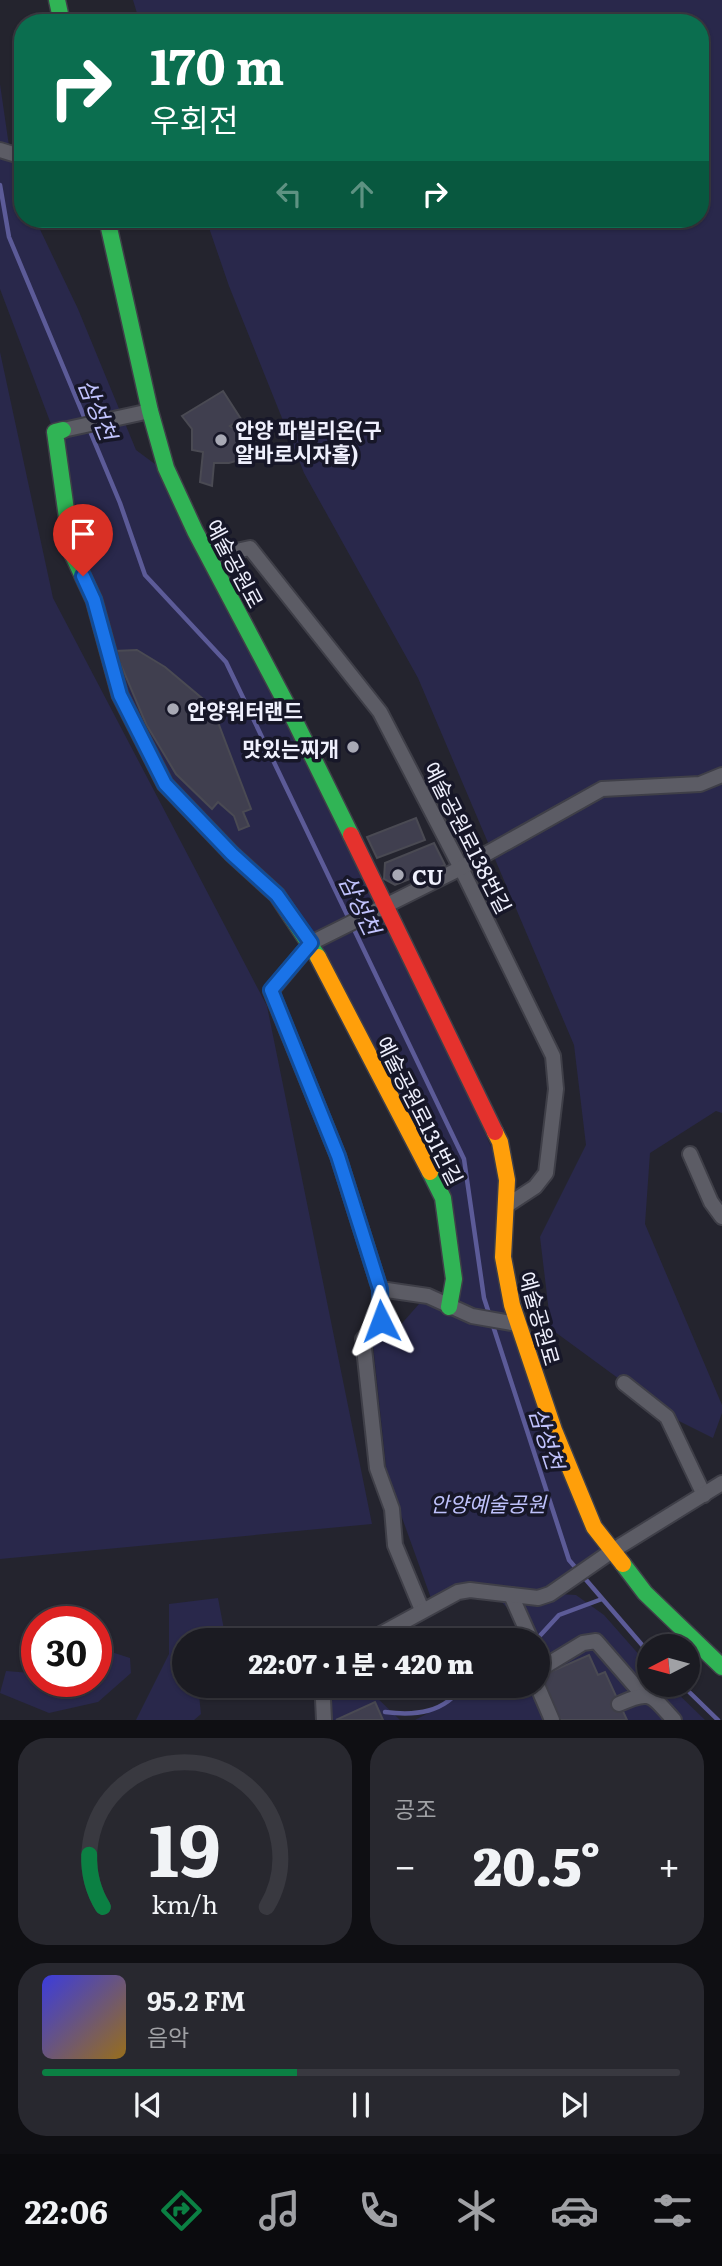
<!DOCTYPE html>
<html lang="ko">
<meta charset="utf-8">
<style>
body{margin:0;font-family:Literata,"Noto Sans KR",serif;background:#28282f;color:#f1f3f6;height:100vh;display:flex;flex-direction:column;font-size:26px;white-space:nowrap}
*{box-sizing:border-box;margin:0}
p{font-size:23px;color:#a0a1a5}
.icon{flex:none;width:38px;height:38px;fill:none;stroke:currentColor;stroke-width:2;stroke-linecap:round;stroke-linejoin:round}
.map{position:relative;height:1720px;overflow:hidden}
.side{display:flex;flex-direction:column;gap:18px;padding:18px;background:#0f0f13;flex:1}
.side>*{flex:none}
.top-card{position:absolute;left:14px;top:14px;width:695px;height:214px;border-radius:28px;box-shadow:0 2px 5px #0004,0 0 0 2px #393940;background:#0b6e4f;color:#fff;overflow:hidden}
.needle{width:46px;rotate:264deg}
.fabs{position:absolute;left:637px;top:1634px;display:grid;gap:14px}
.fabs a{display:grid;place-items:center;width:63px;height:63px;border-radius:50%;background:#1b1b22;box-shadow:0 2px 5px #0004,0 0 0 2px #393940;font-size:35px}
.speed{position:absolute;left:21px;top:1606px;display:flex;gap:14px;font-size:35px;font-weight:700;text-align:center}
.speed>*{display:grid;place-content:center;width:91px;height:91px;border-radius:50%;background:#1b1b22;box-shadow:0 2px 5px #0004,0 0 0 2px #393940;line-height:1}
.speed .limit{border:10px solid #d22;background:#fff;color:#111}
.pin{position:absolute;display:grid;place-items:center;width:60px;height:60px;color:#fff;margin:-72px -30px;border-radius:50% 50% 50% 0;rotate:-45deg;box-shadow:0 0 7px #0007}
.pin .icon{rotate:45deg}
.me{position:absolute;width:77px;margin:-38px;rotate:357deg;stroke-linejoin:round;filter:drop-shadow(0 0 5px #0008)}
.turn{display:flex;align-items:center;gap:24px;height:147px;padding:0 21px;font-size:32px}
.turn .icon{width:91px;height:91px;stroke-width:2.5}
.turn b{display:block;font-size:49px;line-height:60px}
.lanes{display:flex;align-items:center;height:66px;padding:0 21px;background:#0003;justify-content:center;gap:35px;direction:ltr}
.lanes .off{opacity:.35}
.big{font-size:52px;font-weight:800;line-height:1.1}
.side .tile{flex:1;display:flex;flex-direction:column;justify-content:center;gap:10px;min-width:0;padding:0 24px;border-radius:28px;background:#28282f}
.side .dial{align-items:center;gap:0}
.dial svg{height:182px;overflow:visible;fill:none;stroke:#393940;stroke-width:7;stroke-linecap:round;text-anchor:middle}
.dial text{fill:#f1f3f6;stroke:none}
.song{display:flex;align-items:center;gap:21px}
.cover{width:84px;height:84px;border-radius:10px;background:linear-gradient(135deg,hsl(240 70% 55%),hsl(40 70% 35%))}
.played{height:7px;border-radius:4px;background:linear-gradient(90deg,#0b8043 40%,#393940 40%)}
.keys{display:flex;justify-content:space-around;direction:ltr}
.heat{display:flex;justify-content:space-between;align-items:center;font-size:38px;direction:ltr}
.side .tiles{flex:1;display:grid;gap:18px;grid-template-columns:1fr 1fr}
.tile:last-child{grid-column:span 2}
.trip{position:absolute;left:172px;top:1628px;width:378px;height:70px;border-radius:35px;background:#1b1b22;box-shadow:0 2px 5px #0004,0 0 0 2px #393940;font-weight:800;line-height:70px;text-align:center}
.menu{display:flex;height:112px;justify-content:space-around;align-items:center;background:#0b0b0e;color:#a0a1a5}
.menu .icon{width:49px;height:49px}
.menu .selected{color:#0b8043}
.menu b{font-size:32px;color:#f1f3f6}
.map>svg:first-child{display:block}
.green{fill:#29284b}
.lines{fill:none;stroke-linecap:round;stroke-linejoin:round}
.stream{stroke:#5c5b98;stroke-width:4.5}
.building{fill:#403f4f;stroke:#4a4a53;stroke-width:2}
.street-casing{stroke:#3f3f48;stroke-width:18}
.fast-casing{stroke:#3f3f48;stroke-width:19}
.slow-casing{stroke:#3f3f48;stroke-width:19}
.jam-casing{stroke:#3f3f48;stroke-width:19}
.street{stroke:#5c5c65;stroke-width:14}
.fast{stroke:#30b455;stroke-width:16}
.slow{stroke:#ff9f0a;stroke-width:16}
.jam{stroke:#e5322d;stroke-width:16}
.route-casing{stroke:#114b97;stroke-width:18}
.route{stroke:#1a73e8;stroke-width:12}
.poi-dot{fill:#a8a9b5;stroke:#171728;stroke-width:2.5}
.labels{text-anchor:middle;dominant-baseline:central;stroke-width:7;stroke-linejoin:round;paint-order:stroke}
.poi-label{font-size:21px;font-weight:bold;fill:#eff0fd;stroke:#171728;text-anchor:start}
.street-label{font-size:21px;fill:#eff0fd;stroke:#171728}
.park-label{font-size:21px;font-style:italic;fill:#bec1fa;stroke:#171728}
.water-label{font-size:23px;font-style:italic;fill:#c1c3fd;stroke:#171728}
</style>
<div class="map">
<svg width="722" height="1720" viewBox="0 0 722 1720">
<rect width="100%" height="100%" fill="#24242e"/>
<g class="green">
<polygon points="133,0 722,0 722,1113 716,1111 650,1153 645,1224 722,1405 722,1413 713,1438 671,1417 551,1329 540,1237 586,1145 574,1045 418,678 304,473 229,286 206,219 700,219 700,23 140,23"/>
<polygon points="0,84 10,153 23,189 23,219 35,219 78,309 136,450 163,470 382,906 506,1180 511,1305 611,1551 549,1594 495,1593 432,1601 387,1476 373,1345 397,1329 426,1296 447,1307 442,1199 310,943 164,784 92,600 54,432 0,289"/>
<polygon points="0,352 53,598 267,1006 372,1524 0,1559"/>
<polygon points="558,1594 576,1595 604,1615 649,1666 649,1685 669,1685 705,1720 415,1720 482,1685 537,1685 537,1640 498,1598"/>
<polygon points="218,1598 226,1640 184,1640 184,1685 198,1685 201,1714 194,1720 136,1720 169,1654 169,1604"/>
<polygon points="35,1629 37,1682 96,1682 96,1647 130,1658 131,1673 98,1702 49,1713 0,1693 6,1671 31,1673"/>
<polygon points="373,1694 400,1720 329,1720 327,1701"/>
</g>
<g class="lines">
<g class="stream">
<polyline points="0,185 9,237 120,503 145,575 226,662 464,1159 484,1298 569,1560 649,1653"/>
<polyline points="536,1640 559,1615 602,1599"/>
<polyline points="682,1685 718,1720"/>
<path d="M385,1712C416,1716 444,1713 464,1685"/>
</g>
</g>
<g class="building">
<polygon points="223,391 241,419 230,426 253,442 243,459 229,463 214,463 212,486 200,482 203,452 192,450 192,429 182,416"/>
<polygon points="137,650 165,667 203,699 219,725 251,809 243,812 249,826 239,830 234,816 218,802 212,809 176,774 146,724 115,651"/>
<polygon points="416,818 425,840 377,858 367,837"/>
<polygon points="434,843 445,865 395,885 384,879 385,863"/>
<polygon points="589,1655 598,1675 605,1672 627,1720 560,1720 541,1676"/>
<polygon points="375,1702 383,1720 336,1720"/>
</g>
<g class="lines">
<g class="street-casing">
<g id="street">
<polyline points="0,150 23,157"/>
<polyline points="63,430 150,411"/>
<polyline points="209,557 250,548 380,712 461,868 553,1056 556,1089 546,1173 535,1187 506,1206"/>
<polyline points="690,1154 711,1202 722,1217"/>
<polyline points="380,1289 428,1296 472,1316 517,1324"/>
<polyline points="624,1383 667,1417 704,1495"/>
<polyline points="511,1595 531,1640"/>
<polyline points="422,1610 395,1545 392,1509 377,1468 363,1339 381,1321 380,1289 338,1156 271,991 311,943 461,868 602,789 700,784 722,775"/>
<polyline points="370,1640 458,1592 470,1590 538,1598 550,1594 612,1551 722,1483"/>
<polyline points="537,1671 583,1643 596,1641 642,1694"/>
<polyline points="537,1685 552,1720"/>
<path d="M619,1704C652,1689 651,1695 674,1720"/>
<polyline points="324,1720 323,1699 327,1685"/>
</g>
</g>
<g class="fast-casing">
<g id="fast">
<polyline points="57,0 62,23"/>
<polyline points="107,219 150,411 166,468 195,531 288,707 351,835"/>
<polyline points="63,430 55,432 72,553 94,600 120,695 165,784 232,854 277,895 318,957"/>
<polyline points="430,1172 443,1198 454,1279 449,1307"/>
<polyline points="623,1564 645,1593 722,1667"/>
</g>
</g>
<g class="slow-casing">
<g id="slow">
<polyline points="318,957 430,1172"/>
<polyline points="495,1132 500,1142 507,1180 503,1257 512,1305 554,1430 594,1527 623,1564"/>
</g>
</g>
<g class="jam-casing">
<polyline id="jam" points="351,835 495,1132"/>
</g>
<use href="#street" class="street"/>
<use href="#fast" class="fast"/>
<use href="#slow" class="slow"/>
<use href="#jam" class="jam"/>
</g>
<g class="lines">
<g class="route-casing">
<polyline id="route" points="83,576 94,600 120,695 165,784 232,854 277,895 311,943 271,990 338,1156 380,1289 381,1321"/>
</g>
<use href="#route" class="route"/>
</g>
<g class="poi-dot">
<circle cx="221" cy="440" r="7"/>
<circle cx="173" cy="709" r="7"/>
<circle cx="353" cy="747" r="7"/>
<circle cx="398" cy="875" r="7"/>
</g>
<g class="labels">
<g class="poi-label">
<text x="235" y="428">안양 파빌리온(구<tspan x="235" dy="24">알바로시자홀)</tspan></text>
<text x="187" y="709">안양워터랜드</text>
<text x="339" y="747" text-anchor="end">맛있는찌개</text>
<text x="412" y="875">CU</text>
</g>
<g class="street-label">
<text transform="translate(236 563) rotate(62)">예술공원로</text>
<text transform="translate(469 837) rotate(63)">예술공원로138번길</text>
<text transform="translate(421 1110) rotate(63)">예술공원로131번길</text>
<text transform="translate(541 1318) rotate(74)">예술공원로</text>
</g>
<g class="park-label">
<text x="488" y="1502">안양예술공원</text>
</g>
<g class="water-label">
<text transform="translate(99 409) rotate(68)">삼성천</text>
<text transform="translate(361 904) rotate(64)">삼성천</text>
<text transform="translate(548 1438) rotate(72)">삼성천</text>
</g>
</g>
</svg>
<div class="fabs">
<a><svg class="needle" viewBox="-14 -14 28 28"><path d="M0-13l5 13h-10z" fill="#e53935"/><path d="M0 13l5-13h-10z" fill="#a0a1a5"/></svg></a>
</div>
<div class="speed"><div class="limit">30</div></div>
<div class="pin" style="left:83px;top:576px;background:#d93025"><svg class="icon" aria-label="arrive" viewBox="0 0 24 24"><path d="M6 21V4h12l-3 4 3 4H6"/></svg></div>
<svg class="me" style="left:381px;top:1321px" viewBox="-20 -20 40 40"><path d="M0-17L14 15 0 8-14 15z" fill="#1a73e8" stroke="#fff" stroke-width="4"/></svg>
<div class="trip">22:07 · 1 분 · 420 m</div>
<div class="top-card">
<div class="turn"><svg class="icon" aria-label="right" viewBox="0 0 24 24"><path d="M7 20v-9h11M14 6l5 5-5 5"/></svg><div><b>170 m</b>우회전</div></div>
<div class="lanes"><svg class="icon off" aria-label="left" viewBox="0 0 24 24"><path d="M17 20v-9H6M10 6l-5 5 5 5"/></svg><svg class="icon off" aria-label="ahead" viewBox="0 0 24 24"><path d="M12 20V5M6 11l6-6 6 6"/></svg><svg class="icon" aria-label="right" viewBox="0 0 24 24"><path d="M7 20v-9h11M14 6l5 5-5 5"/></svg></div>
</div>
</div>
<section class="side">
<div class="tiles">
<div class="tile dial"><svg viewBox="0 0 100 80">
<path d="M14 69A42 42 0 1 1 86 69"/>
<path d="M14 69A42 42 0 0 1 8 46" stroke="#0b8043"/>
<text x="50" y="56" font-size="32" font-weight="700">19</text>
<text x="50" y="72" font-size="11">km/h</text>
</svg></div>
<div class="tile"><p>공조</p>
<div class="heat"><a>−</a><b class="big">20.5°</b><a>+</a></div>
</div>
<div class="tile">
<div class="song"><i class="cover"></i><div><b>95.2 FM</b><p>음악</p></div></div>
<div class="played"></div>
<div class="keys"><svg class="icon" aria-label="previous" viewBox="0 0 24 24"><path d="M18 5L8 12l10 7zM5 5v14"/></svg><svg class="icon" aria-label="pause" viewBox="0 0 24 24"><path d="M8 5v14M16 5v14"/></svg><svg class="icon" aria-label="next" viewBox="0 0 24 24"><path d="M6 5l10 7-10 7zM19 5v14"/></svg></div>
</div>
</div>
</section>
<nav class="menu">
<b>22:06</b>
<svg class="icon selected" aria-label="directions" viewBox="0 0 24 24"><path d="M12 3l9 9-9 9-9-9zM9 14v-3h6M13 9l2 2-2 2"/></svg>
<svg class="icon" aria-label="music" viewBox="0 0 24 24"><path d="M9 18V5l10-2v13"/><circle cx="6" cy="18" r="3"/><circle cx="16" cy="16" r="3"/></svg>
<svg class="icon" aria-label="phone" viewBox="0 0 24 24"><path d="M5 4h4l2 5-3 2q2 4 5 5l2-3 5 2v4C11 20 4 13 5 4z"/></svg>
<svg class="icon" aria-label="climate" viewBox="0 0 24 24"><path d="M12 3v18M4 7l16 10M4 17L20 7"/></svg>
<svg class="icon" aria-label="car" viewBox="0 0 24 24"><path d="M5 17H2v-5l4-1 3-4h7l3 4 3 1v5h-3M9 17h6M6 11h13"/><circle cx="7" cy="17" r="2"/><circle cx="17" cy="17" r="2"/></svg>
<svg class="icon" aria-label="filters" viewBox="0 0 24 24"><path d="M4 7h16M4 17h16"/><circle cx="9" cy="7" r="2"/><circle cx="15" cy="17" r="2"/></svg>
</nav>
